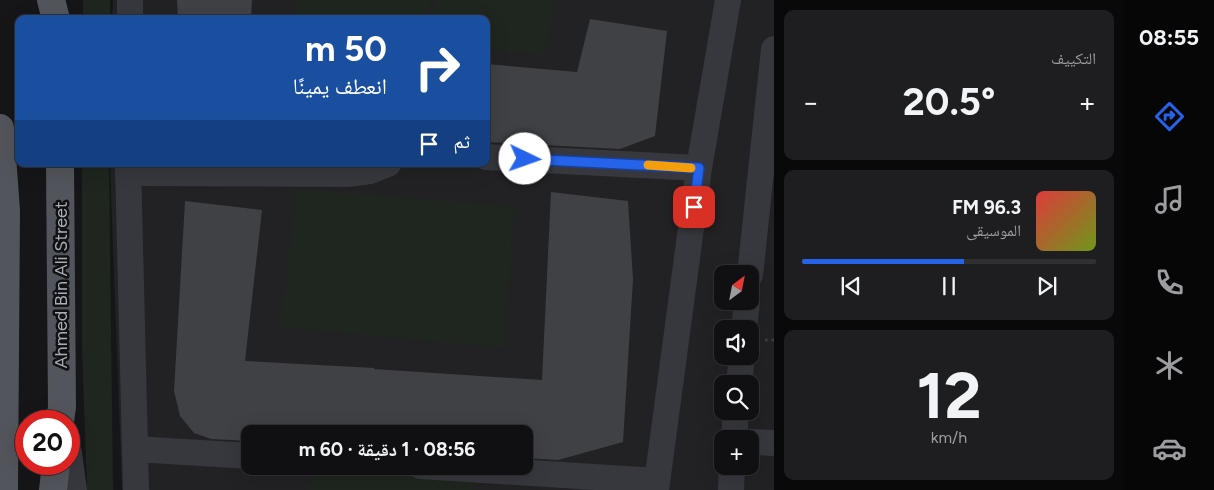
<!DOCTYPE html>
<html lang="ar">
<meta charset="utf-8">
<style>
body{margin:0;font-family:Figtree,"Noto Naskh Arabic",sans-serif;background:#1e1e20;color:#f1f3f6;direction:rtl;height:100vh;display:flex;flex-direction:column;font-size:19px;white-space:nowrap}
*{box-sizing:border-box;margin:0}
p{font-size:16px;color:#9c9d9f}
.icon{flex:none;width:28px;height:28px;fill:none;stroke:currentColor;stroke-width:2;stroke-linecap:round;stroke-linejoin:round}
.map{position:relative;flex:1;overflow:hidden;direction:ltr}
.details{display:flex;flex-direction:column;gap:10px;padding:10px;background:#09090a;width:350px}
.details>*{flex:none}
.banner{position:absolute;left:15px;top:15px;width:475px;height:152px;border-radius:10px;box-shadow:0 5px 20px #0002,0 0 0 1px #303032;direction:rtl;background:#1a4fa0;color:#fff;overflow:hidden}
.needle{width:32px;rotate:32deg}
.controls{position:absolute;left:714px;top:265px;display:grid;gap:10px}
.controls a{display:grid;place-items:center;width:45px;height:45px;border-radius:10px;background:#101012;box-shadow:0 5px 20px #0002,0 0 0 1px #303032;font-size:25px}
.speed{position:absolute;left:15px;top:410px;display:flex;gap:10px;font-size:25px;font-weight:700;text-align:center}
.speed>*{display:grid;place-content:center;width:65px;height:65px;border-radius:50%;background:#101012;box-shadow:0 5px 20px #0002,0 0 0 1px #303032;line-height:1}
.speed .limit{border:8px solid #d22;background:#fff;color:#111}
.pin{position:absolute;display:grid;place-items:center;width:42px;height:42px;color:#fff;margin:-21px;border-radius:10px;box-shadow:0 2px 8px #0006}
.me{position:absolute;width:55px;margin:-28px;rotate:93deg;stroke-linejoin:round;filter:drop-shadow(0 0 4px #0008)}
.turn{display:flex;align-items:center;gap:18px;height:105px;padding:0 20px;font-size:22px}
.turn .icon{width:65px;height:65px;stroke-width:2.5}
.turn b{display:block;font-size:35px;line-height:42px}
.then{display:flex;align-items:center;height:48px;padding:0 20px;background:#0003;gap:10px;font-size:19px}
.big{font-size:38px;font-weight:700;line-height:1.1}
.details .widget{flex:1;display:flex;flex-direction:column;justify-content:center;gap:8px;min-width:0;padding:0 18px;border-radius:10px;background:#1e1e20}
.details .dial{align-items:center;gap:0}
.dial b{font-size:65px;line-height:1}
.song{display:flex;align-items:center;gap:15px}
.cover{width:60px;height:60px;border-radius:8px;background:linear-gradient(135deg,hsl(0 70% 55%),hsl(80 70% 35%))}
.played{height:5px;border-radius:2px;background:linear-gradient(90deg,#2563eb 55%,#303032 55%)}
.keys{display:flex;justify-content:space-around;direction:ltr}
.heat{display:flex;justify-content:space-between;align-items:center;font-size:28px;direction:ltr}
.trip{position:absolute;left:241px;top:425px;width:292px;height:50px;border-radius:10px;background:#101012;box-shadow:0 5px 20px #0002,0 0 0 1px #303032;font-weight:700;line-height:50px;text-align:center;direction:rtl}
main{display:flex;flex:1;min-height:0}
.tab-bar{display:flex;flex-direction:column;width:90px;justify-content:space-around;align-items:center;background:#060607;color:#9c9d9f}
.tab-bar .icon{width:35px;height:35px}
.tab-bar .on{color:#2563eb}
.tab-bar b{font-size:22px;color:#f1f3f6}
.map>svg:first-child{display:block}
.built{fill:#222225;fill-rule:evenodd}
.green{fill:#1e261f}
.building{fill:#404145}
.lines{fill:none;stroke-linecap:round;stroke-linejoin:round}
.path{stroke:#3d3f44;stroke-width:3;stroke-dasharray:2.5 4;stroke-linecap:butt}
.minor{stroke:#37383d;stroke-width:26}
.major{stroke:#53555c;stroke-width:28}
.route-casing{stroke:#184099;stroke-width:12}
.route{stroke:#2563eb;stroke-width:9}
.slow{stroke:#f59e0b;stroke-width:9}
.labels{text-anchor:middle;dominant-baseline:central;stroke-width:5;stroke-linejoin:round;paint-order:stroke}
.street-label{font-size:18px;fill:#a8adb8;stroke:#111113}
</style>
<main>
<nav class="tab-bar">
<b>08:55</b>
<svg class="icon on" aria-label="directions" viewBox="0 0 24 24"><path d="M12 3l9 9-9 9-9-9zM9 14v-3h6M13 9l2 2-2 2"/></svg>
<svg class="icon" aria-label="music" viewBox="0 0 24 24"><path d="M9 18V5l10-2v13"/><circle cx="6" cy="18" r="3"/><circle cx="16" cy="16" r="3"/></svg>
<svg class="icon" aria-label="phone" viewBox="0 0 24 24"><path d="M5 4h4l2 5-3 2q2 4 5 5l2-3 5 2v4C11 20 4 13 5 4z"/></svg>
<svg class="icon" aria-label="climate" viewBox="0 0 24 24"><path d="M12 3v18M4 7l16 10M4 17L20 7"/></svg>
<svg class="icon" aria-label="car" viewBox="0 0 24 24"><path d="M5 17H2v-5l4-1 3-4h7l3 4 3 1v5h-3M9 17h6M6 11h13"/><circle cx="7" cy="17" r="2"/><circle cx="17" cy="17" r="2"/></svg>
</nav>
<section class="details">
<div class="widget"><p>التكييف</p>
<div class="heat"><a>−</a><b class="big">20.5°</b><a>+</a></div>
</div>
<div class="widget">
<div class="song"><i class="cover"></i><div><b>96.3 FM</b><p>الموسيقى</p></div></div>
<div class="played"></div>
<div class="keys"><svg class="icon" aria-label="previous" viewBox="0 0 24 24"><path d="M18 5L8 12l10 7zM5 5v14"/></svg><svg class="icon" aria-label="pause" viewBox="0 0 24 24"><path d="M8 5v14M16 5v14"/></svg><svg class="icon" aria-label="next" viewBox="0 0 24 24"><path d="M6 5l10 7-10 7zM19 5v14"/></svg></div>
</div>
<div class="widget dial"><b>12</b><p>km/h</p></div>
</section>
<div class="map">
<svg width="774" height="490" viewBox="0 0 774 490">
<rect width="100%" height="100%" fill="#161618"/>
<path class="built" d="M113,0H774V490H122L110,164H486V19H112ZM722,274H750V301H722ZM722,329H750V356H722ZM722,384H750V411H722ZM250,434H525V466H250ZM722,439H750V466H722Z"/>
<g class="green">
<rect x="83" y="0" width="27" height="19"/>
<polygon points="297,0 429,0 428,19 296,19"/>
<polygon points="436,0 555,0 544,55 486,48 486,19 433,19"/>
<polygon points="82,164 109,164 113,490 87,490 82,347"/>
<polygon points="296,189 514,206 504,348 280,327"/>
<polygon points="310,468 474,483 473,490 308,490"/>
</g>
<g class="building">
<polygon points="177,0 252,0 251,19 178,19"/>
<polygon points="590,19 667,31 655,136 620,149 486,142 486,64 577,72"/>
<polygon points="551,192 628,201 633,279 623,442 558,460 525,458 525,434 250,434 250,441 211,439 194,433 180,416 174,391 185,201 262,210 245,361 374,368 374,369 542,380"/>
</g>
<g class="lines">
<polyline class="path" points="765,340 774,340"/>
<g class="minor">
<polyline points="130,19 130,0"/>
<polyline points="486,157 699,168"/>
<polyline points="128,164 136,490"/>
<polyline points="128,173 347,174 370,171 388,164"/>
<polyline points="750,275 774,49"/>
<polyline points="744,329 747,301"/>
<polyline points="739,384 742,356"/>
<polyline points="734,439 736,411"/>
<polyline points="750,442 774,443"/>
<polyline points="135,449 250,456"/>
<polyline points="69,453 74,490"/>
<polyline points="420,466 657,481"/>
<polyline points="656,490 699,168 728,0"/>
<polyline points="731,490 732,466"/>
</g>
<g class="major">
<polyline points="51,0 56,19"/>
<polyline points="0,128 6,211 4,490"/>
<polyline points="60,164 62,407 60,421"/>
<polyline points="53,490 56,464"/>
</g>
</g>
<g class="lines">
<g class="route-casing">
<polyline id="route" points="525,159 699,168 694,207"/>
</g>
<use href="#route" class="route"/>
<polyline class="slow" points="648,165 691,168"/>
</g>
<g class="labels">
<g class="street-label">
<text transform="translate(61 285) rotate(-90)">Ahmed Bin Ali Street</text>
</g>
</g>
</svg>
<div class="controls">
<a><svg class="needle" viewBox="-14 -14 28 28"><path d="M0-13l5 13h-10z" fill="#e53935"/><path d="M0 13l5-13h-10z" fill="#9c9d9f"/></svg></a>
<a><svg class="icon" aria-label="sound" viewBox="0 0 24 24"><path d="M4 9h4l5-4v14l-5-4H4zM17 9q2 3 0 6"/></svg></a>
<a><svg class="icon" aria-label="search" viewBox="0 0 24 24"><circle cx="10" cy="10" r="6"/><path d="M15 15l6 6"/></svg></a>
<a>+</a>
</div>
<div class="speed"><div class="limit">20</div></div>
<div class="pin" style="left:694px;top:207px;background:#d93025"><svg class="icon" aria-label="arrive" viewBox="0 0 24 24"><path d="M6 21V4h12l-3 4 3 4H6"/></svg></div>
<svg class="me" style="left:525px;top:159px" viewBox="-20 -20 40 40"><circle r="19" fill="#fff"/><path d="M0-13L10 11 0 6-10 11z" fill="#2563eb"/></svg>
<div class="trip">08:56 · 1 دقيقة · 60 m</div>
<div class="banner">
<div class="turn"><svg class="icon" aria-label="right" viewBox="0 0 24 24"><path d="M7 20v-9h11M14 6l5 5-5 5"/></svg><div><b>50 m</b>انعطف يمينًا</div></div>
<div class="then">ثم<svg class="icon" aria-label="arrive" viewBox="0 0 24 24"><path d="M6 21V4h12l-3 4 3 4H6"/></svg></div>
</div>
</div>
</main>
